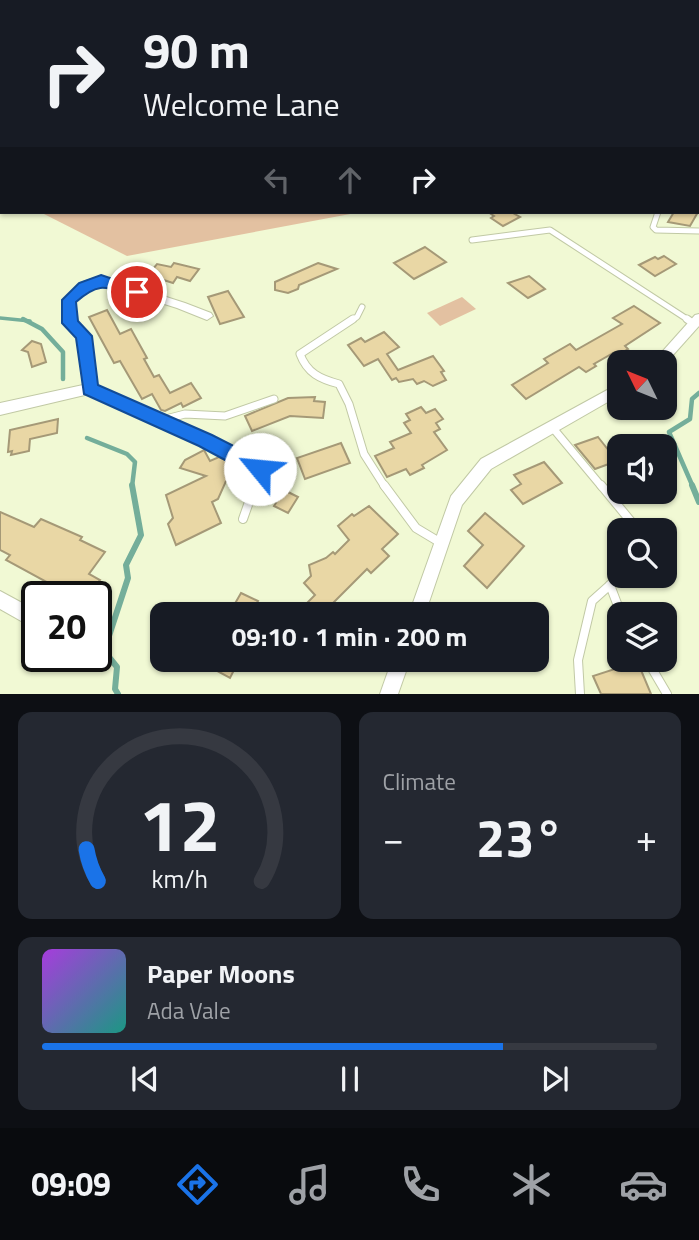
<!DOCTYPE html>
<meta charset="utf-8">
<style>
body{margin:0;font-family:"Titillium Web",sans-serif;background:#242831;color:#f1f3f6;height:100vh;display:flex;flex-direction:column;font-size:26px;white-space:nowrap}
*{box-sizing:border-box;margin:0}
p{font-size:23px;color:#9ea1a6}
.icon{flex:none;width:38px;height:38px;fill:none;stroke:currentColor;stroke-width:2;stroke-linecap:round;stroke-linejoin:round}
.map{position:relative;height:694px;overflow:hidden}
.drawer{display:flex;flex-direction:column;gap:18px;padding:18px;background:#0d0f14;flex:1}
.drawer>*{flex:none}
.top-card{position:absolute;left:0px;top:0px;width:700px;height:214px;box-shadow:0 2px 5px #0004;background:#171b24;color:#f1f3f6;overflow:hidden}
.needle{width:46px;rotate:313deg}
.fabs{position:absolute;left:607px;top:350px;display:grid;gap:14px}
.fabs a{display:grid;place-items:center;width:70px;height:70px;border-radius:14px;background:#171b24;box-shadow:0 2px 5px #0004;font-size:35px}
.speed{position:absolute;left:21px;top:581px;display:flex;gap:14px;font-size:35px;font-weight:700;text-align:center}
.speed>*{display:grid;place-content:center;width:91px;height:91px;border-radius:50%;background:#171b24;box-shadow:0 2px 5px #0004;line-height:1}
.speed .limit{border:4px solid #111;border-radius:10px;background:#fff;color:#111}
.pin{position:absolute;display:grid;place-items:center;width:60px;height:60px;color:#fff;margin:-30px;border:4px solid #fff;border-radius:50%;box-shadow:0 2px 7px #0007}
.me{position:absolute;width:77px;margin:-38px;rotate:298deg;stroke-linejoin:round;filter:drop-shadow(0 0 5px #0008)}
.turn{display:flex;align-items:center;gap:24px;height:147px;padding:0 28px;font-size:32px}
.turn .icon{width:91px;height:91px;stroke-width:2.5}
.turn b{display:block;font-size:49px;line-height:60px}
.lanes{display:flex;align-items:center;height:66px;padding:0 28px;background:#0003;justify-content:center;gap:35px;direction:ltr}
.lanes .off{opacity:.35}
.big{font-size:52px;font-weight:700;line-height:1.1}
.drawer .card{flex:1;display:flex;flex-direction:column;justify-content:center;gap:10px;min-width:0;padding:0 24px;border-radius:14px;background:#242831}
.drawer .dial{align-items:center;gap:0}
.dial svg{height:182px;overflow:visible;fill:none;stroke:#363941;stroke-width:7;stroke-linecap:round;text-anchor:middle}
.dial text{fill:#f1f3f6;stroke:none}
.song{display:flex;align-items:center;gap:21px}
.cover{width:84px;height:84px;border-radius:10px;background:linear-gradient(135deg,hsl(280 70% 55%),hsl(170 70% 35%))}
.played{height:7px;border-radius:4px;background:linear-gradient(90deg,#1a73e8 75%,#363941 75%)}
.keys{display:flex;justify-content:space-around;direction:ltr}
.heat{display:flex;justify-content:space-between;align-items:center;font-size:38px;direction:ltr}
.drawer .tiles{flex:1;display:grid;gap:18px;grid-template-columns:1fr 1fr}
.card:last-child{grid-column:span 2}
.trip{position:absolute;left:150px;top:602px;width:399px;height:70px;border-radius:14px;background:#171b24;box-shadow:0 2px 5px #0004;font-weight:700;line-height:70px;text-align:center}
.tabs{display:flex;height:112px;justify-content:space-around;align-items:center;background:#090b0e;color:#9ea1a6}
.tabs .icon{width:49px;height:49px}
.tabs .active{color:#1a73e8}
.tabs b{font-size:32px;color:#f1f3f6}
.map>svg:first-child{display:block}
.green{fill:#e3c1a1}
.lines{fill:none;stroke-linecap:round;stroke-linejoin:round}
.stream-far3{stroke:#74ae9a;stroke-width:2.5}
.stream-far2{stroke:#74ae9a;stroke-width:3.5}
.stream-far1{stroke:#74ae9a;stroke-width:4.5}
.stream{stroke:#74ae9a;stroke-width:6}
.building{fill:#e9d7a5;stroke:#a59977;stroke-width:2}
.service-far2-casing{stroke:#c1c9a5;stroke-width:7}
.service-far1-casing{stroke:#c1c9a5;stroke-width:9}
.service-casing{stroke:#c1c9a5;stroke-width:10}
.minor-casing{stroke:#c1c9a5;stroke-width:2}
.service-far2{stroke:#fff;stroke-width:5}
.service-far1{stroke:#fff;stroke-width:7}
.service{stroke:#fff;stroke-width:8}
.minor{fill:#fff;fill-rule:evenodd}
.route{fill:#1a73e8;stroke:#114b97;stroke-width:2}
</style>
<div class="map">
<svg width="699" height="694" viewBox="0 0 699 694">
<rect width="100%" height="100%" fill="#f1f9d4"/>
<g class="green">
<polygon points="0,0 699,0 699,82 698,2 2,2 2,24"/>
<polygon points="40,212 361,212 127,256"/>
<polygon points="462,297 476,309 440,326 427,313"/>
</g>
<g class="lines">
<g class="stream-far3">
<polyline points="479,0 486,2"/>
<polyline points="593,0 599,2"/>
<polyline points="160,2 166,0"/>
</g>
<polyline class="stream-far2" points="0,318 30,321"/>
<g class="stream-far1">
<polyline points="23,319 42,329 63,352 63,379"/>
<polyline points="87,438 127,454 135,462 132,487"/>
<polyline points="693,487 669,432 690,419 692,399 699,393"/>
</g>
<g class="stream">
<polyline points="692,485 699,502"/>
<polyline points="118,694 115,689 117,667 104,651 128,578 126,565 141,535 132,485"/>
</g>
</g>
<g class="building">
<polygon points="488,212 511,212 520,217 503,226 491,218 494,216"/>
<polygon points="674,212 698,212 690,226 668,222"/>
<polygon points="425,247 446,262 414,279 394,263"/>
<polygon points="664,256 676,264 655,276 639,265 655,257 658,259"/>
<polygon points="174,263 199,269 190,281 177,277 173,283 148,275 157,264 171,267"/>
<polygon points="318,263 337,269 299,285 298,289 288,293 275,290 275,282"/>
<polygon points="529,276 545,289 528,298 508,283"/>
<polygon points="228,291 244,317 220,324 208,297"/>
<polygon points="634,306 660,323 625,346 628,349 618,355 615,352 594,364 596,366 586,372 579,367 526,399 512,385 548,363 544,359 570,344 576,350 622,324 613,318"/>
<polygon points="107,310 120,334 131,329 147,358 144,359 154,377 159,375 170,393 191,383 201,398 183,407 181,403 165,411 161,410 152,394 142,399 120,361 114,363 89,317"/>
<polygon points="384,332 399,347 387,354 398,370 433,356 444,371 441,372 446,380 433,386 424,381 417,384 413,379 399,382 396,378 392,380 378,359 364,366 348,345 361,338 365,342"/>
<polygon points="32,341 41,344 46,362 32,367 28,352 22,350"/>
<polygon points="315,397 314,401 325,402 323,418 290,416 252,431 245,416 288,398"/>
<polygon points="421,407 426,413 435,409 443,419 436,423 440,429 434,432 447,450 422,465 424,468 410,475 406,469 387,477 375,456 394,448 390,442 411,433 404,423 410,420 406,414"/>
<polygon points="58,419 57,433 30,439 29,451 11,455 12,451 8,452 10,430"/>
<polygon points="598,437 617,461 595,469 575,445"/>
<polygon points="341,443 350,463 305,479 297,458"/>
<polygon points="204,450 210,461 219,457 228,461 234,474 226,481 218,499 212,502 221,523 176,545 168,524 173,518 166,495 206,476 180,468 185,460"/>
<polygon points="544,462 562,483 523,504 511,490 521,484 514,475"/>
<polygon points="284,490 298,497 288,513 274,506"/>
<polygon points="369,506 398,534 382,549 389,556 371,573 367,569 330,606 338,614 314,614 306,604 315,595 304,583 311,576 309,565 326,558 333,552 335,554 349,540 338,526 352,514 354,516"/>
<polygon points="0,512 34,527 41,519 82,537 80,540 105,552 89,574 100,580 87,597 74,597 6,560 10,555 0,550"/>
<polygon points="485,513 524,546 487,588 464,566 483,545 468,531"/>
<polygon points="241,593 258,601 251,614 229,614"/>
<polygon points="197,660 239,660 230,678"/>
<polygon points="610,660 634,660 638,663 651,694 601,694 593,676 615,669"/>
</g>
<g class="lines">
<g class="service-far2-casing">
<g id="service-far2">
<polyline points="658,212 653,227 656,230 699,231"/>
<polyline points="472,240 550,230 690,321"/>
<polyline points="350,321 357,317 362,307"/>
</g>
</g>
<g class="service-far1-casing">
<g id="service-far1">
<path d="M353,319L300,354C307,373 320,379 339,384L349,404L364,454L385,487"/>
<polyline points="687,319 694,324"/>
<polyline points="162,420 185,414 225,416 274,399"/>
<polyline points="552,427 602,487"/>
<polyline points="249,462 260,469 254,487"/>
</g>
</g>
<g class="service-casing">
<g id="service">
<polyline points="384,485 416,528 441,543"/>
<polyline points="601,485 638,530"/>
<polyline points="243,519 255,485"/>
<polyline points="610,585 621,614"/>
<polyline points="647,660 667,694"/>
<polyline points="580,694 578,660 592,601 620,576"/>
</g>
</g>
<g class="minor-casing">
<g id="minor">
<polygon points="101,276 185,303 211,313 213,316 207,320 177,308 101,284 88,289 75,301 76,321 90,336 96,386 254,458 256,462 254,466 249,468 244,466 89,394 0,415 0,403 83,385 78,338 64,323 63,300 80,283"/>
<polygon points="699,314 699,326 665,364 653,362 695,315"/>
<polygon points="620,383 620,395 491,469 462,505 425,614 409,614 451,496 481,459"/>
<polygon points="0,591 37,611 37,630 0,609"/>
<polygon points="392,660 410,660 398,694 380,694"/>
</g>
</g>
<use href="#service-far2" class="service-far2"/>
<use href="#service-far1" class="service-far1"/>
<use href="#service" class="service"/>
<use href="#minor" class="minor"/>
</g>
<path class="route" d="M101,275L143,289L145,292L137,297C108,289 102,279 76,302L78,321L92,336L98,385L212,435L267,463L269,469L267,475L260,477L253,475L199,446L84,394L76,338L62,323V300L79,283Z"/>
</svg>
<div class="fabs">
<a><svg class="needle" viewBox="-14 -14 28 28"><path d="M0-13l5 13h-10z" fill="#e53935"/><path d="M0 13l5-13h-10z" fill="#9ea1a6"/></svg></a>
<a><svg class="icon" aria-label="sound" viewBox="0 0 24 24"><path d="M4 9h4l5-4v14l-5-4H4zM17 9q2 3 0 6"/></svg></a>
<a><svg class="icon" aria-label="search" viewBox="0 0 24 24"><circle cx="10" cy="10" r="6"/><path d="M15 15l6 6"/></svg></a>
<a><svg class="icon" aria-label="layers" viewBox="0 0 24 24"><path d="M12 4l9 5-9 5-9-5zM3 14l9 5 9-5"/></svg></a>
</div>
<div class="speed"><div class="limit">20</div></div>
<div class="pin" style="left:137px;top:292px;background:#d93025"><svg class="icon" aria-label="arrive" viewBox="0 0 24 24"><path d="M6 21V4h12l-3 4 3 4H6"/></svg></div>
<svg class="me" style="left:260px;top:469px" viewBox="-20 -20 40 40"><circle r="19" fill="#fff"/><path d="M0-13L10 11 0 6-10 11z" fill="#1a73e8"/></svg>
<div class="trip">09:10 · 1 min · 200 m</div>
<div class="top-card">
<div class="turn"><svg class="icon" aria-label="right" viewBox="0 0 24 24"><path d="M7 20v-9h11M14 6l5 5-5 5"/></svg><div><b>90 m</b>Welcome Lane</div></div>
<div class="lanes"><svg class="icon off" aria-label="left" viewBox="0 0 24 24"><path d="M17 20v-9H6M10 6l-5 5 5 5"/></svg><svg class="icon off" aria-label="ahead" viewBox="0 0 24 24"><path d="M12 20V5M6 11l6-6 6 6"/></svg><svg class="icon" aria-label="right" viewBox="0 0 24 24"><path d="M7 20v-9h11M14 6l5 5-5 5"/></svg></div>
</div>
</div>
<section class="drawer">
<div class="tiles">
<div class="card dial"><svg viewBox="0 0 100 80">
<path d="M14 69A42 42 0 1 1 86 69"/>
<path d="M14 69A42 42 0 0 1 9 55" stroke="#1a73e8"/>
<text x="50" y="56" font-size="32" font-weight="700">12</text>
<text x="50" y="72" font-size="11">km/h</text>
</svg></div>
<div class="card"><p>Climate</p>
<div class="heat"><a>−</a><b class="big">23°</b><a>+</a></div>
</div>
<div class="card">
<div class="song"><i class="cover"></i><div><b>Paper Moons</b><p>Ada Vale</p></div></div>
<div class="played"></div>
<div class="keys"><svg class="icon" aria-label="previous" viewBox="0 0 24 24"><path d="M18 5L8 12l10 7zM5 5v14"/></svg><svg class="icon" aria-label="pause" viewBox="0 0 24 24"><path d="M8 5v14M16 5v14"/></svg><svg class="icon" aria-label="next" viewBox="0 0 24 24"><path d="M6 5l10 7-10 7zM19 5v14"/></svg></div>
</div>
</div>
</section>
<nav class="tabs">
<b>09:09</b>
<svg class="icon active" aria-label="directions" viewBox="0 0 24 24"><path d="M12 3l9 9-9 9-9-9zM9 14v-3h6M13 9l2 2-2 2"/></svg>
<svg class="icon" aria-label="music" viewBox="0 0 24 24"><path d="M9 18V5l10-2v13"/><circle cx="6" cy="18" r="3"/><circle cx="16" cy="16" r="3"/></svg>
<svg class="icon" aria-label="phone" viewBox="0 0 24 24"><path d="M5 4h4l2 5-3 2q2 4 5 5l2-3 5 2v4C11 20 4 13 5 4z"/></svg>
<svg class="icon" aria-label="climate" viewBox="0 0 24 24"><path d="M12 3v18M4 7l16 10M4 17L20 7"/></svg>
<svg class="icon" aria-label="car" viewBox="0 0 24 24"><path d="M5 17H2v-5l4-1 3-4h7l3 4 3 1v5h-3M9 17h6M6 11h13"/><circle cx="7" cy="17" r="2"/><circle cx="17" cy="17" r="2"/></svg>
</nav>
